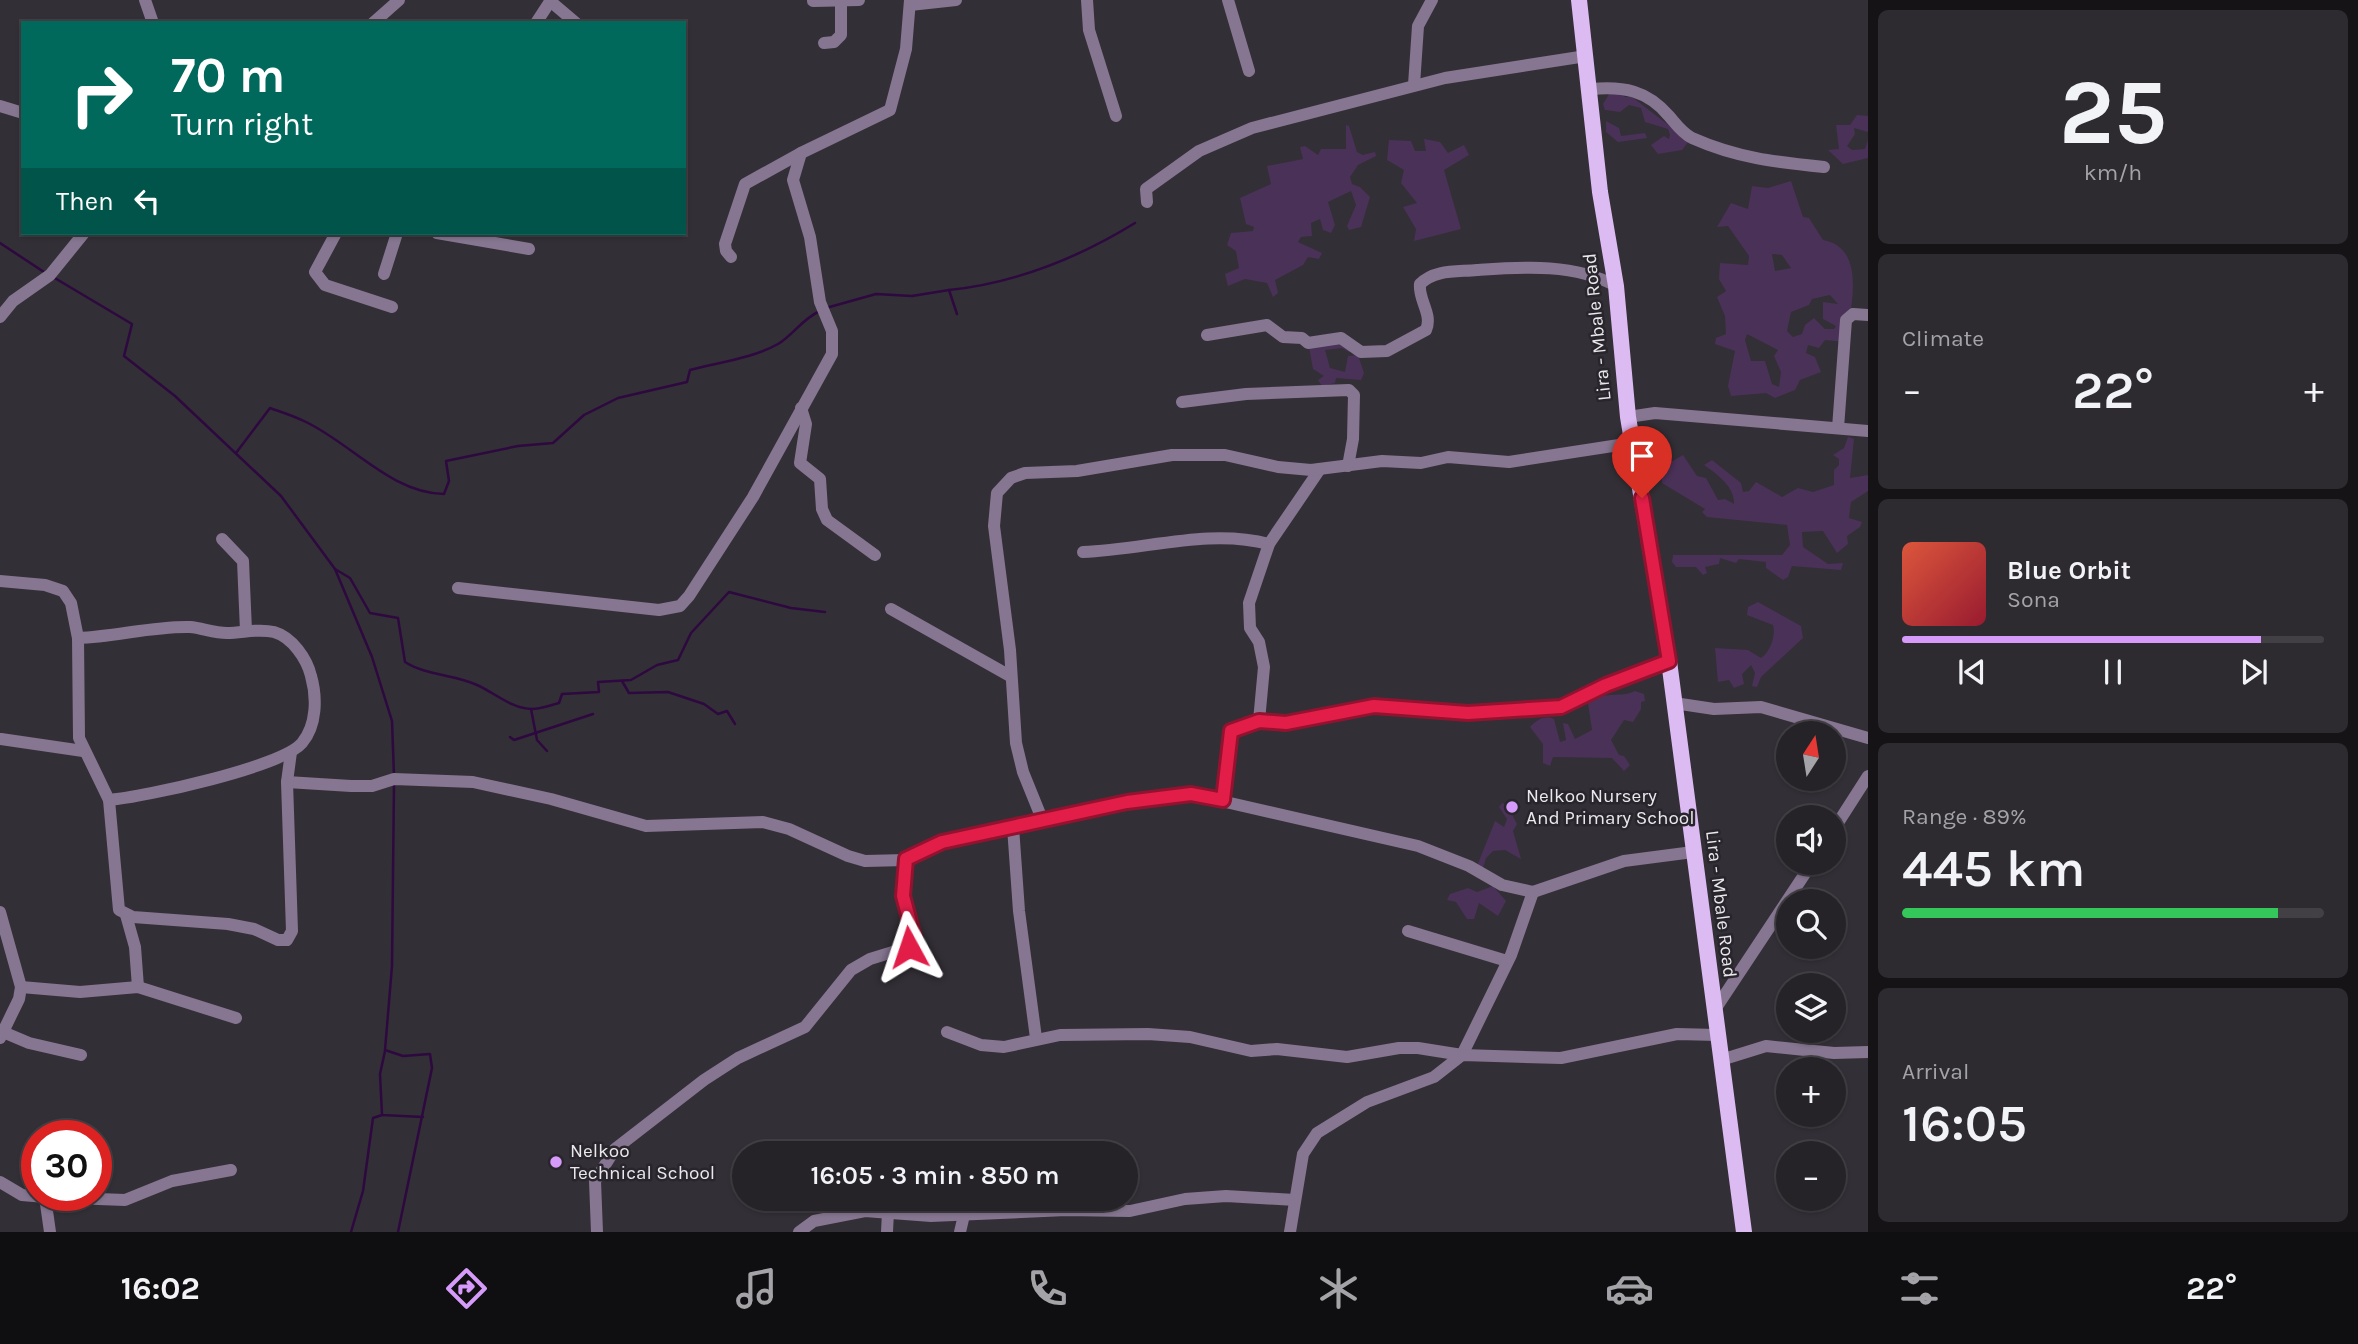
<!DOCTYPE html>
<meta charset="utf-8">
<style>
body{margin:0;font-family:Karla,sans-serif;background:#2e2b30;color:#f1f3f6;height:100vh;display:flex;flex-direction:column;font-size:26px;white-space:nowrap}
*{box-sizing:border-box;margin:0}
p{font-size:23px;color:#a4a4a8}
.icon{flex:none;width:38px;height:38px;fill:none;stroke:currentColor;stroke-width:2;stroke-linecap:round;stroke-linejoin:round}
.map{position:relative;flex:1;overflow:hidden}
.drawer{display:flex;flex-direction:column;gap:10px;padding:10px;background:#151316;width:490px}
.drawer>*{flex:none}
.banner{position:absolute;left:21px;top:21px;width:665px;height:214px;border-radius:0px;box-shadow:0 2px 5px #0004,0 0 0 2px #424045;background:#00695c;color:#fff;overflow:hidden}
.needle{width:46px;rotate:12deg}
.buttons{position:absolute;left:1776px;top:721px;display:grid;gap:14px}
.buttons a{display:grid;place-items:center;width:70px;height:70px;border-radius:50%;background:#262328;box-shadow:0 2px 5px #0004,0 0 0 2px #424045;font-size:35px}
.speed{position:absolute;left:21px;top:1120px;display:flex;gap:14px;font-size:35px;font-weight:700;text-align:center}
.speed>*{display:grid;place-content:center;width:91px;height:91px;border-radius:50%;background:#262328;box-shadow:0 2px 5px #0004,0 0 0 2px #424045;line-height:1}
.speed .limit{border:10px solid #d22;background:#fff;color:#111}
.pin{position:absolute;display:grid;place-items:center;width:60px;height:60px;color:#fff;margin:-72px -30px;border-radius:50% 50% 50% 0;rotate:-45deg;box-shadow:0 0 7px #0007}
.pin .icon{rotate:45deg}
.me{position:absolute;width:77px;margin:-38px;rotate:355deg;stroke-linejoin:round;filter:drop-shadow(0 0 5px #0008)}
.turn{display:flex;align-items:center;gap:24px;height:147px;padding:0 35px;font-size:32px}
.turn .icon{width:91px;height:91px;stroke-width:2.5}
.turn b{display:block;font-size:49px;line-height:60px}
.then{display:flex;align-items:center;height:66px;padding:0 35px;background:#0003;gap:14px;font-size:26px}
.big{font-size:52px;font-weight:600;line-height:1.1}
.drawer .card{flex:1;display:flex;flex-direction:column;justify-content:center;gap:10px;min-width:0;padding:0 24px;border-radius:10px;background:#2e2b30}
.drawer .dial{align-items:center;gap:0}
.dial b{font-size:91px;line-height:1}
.song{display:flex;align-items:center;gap:21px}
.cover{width:84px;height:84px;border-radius:10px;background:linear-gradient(135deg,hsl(10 70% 55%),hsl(350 70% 35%))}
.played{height:7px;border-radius:4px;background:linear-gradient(90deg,#d69bfa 85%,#424045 85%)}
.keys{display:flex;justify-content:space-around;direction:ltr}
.heat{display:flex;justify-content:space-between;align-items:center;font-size:38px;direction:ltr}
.charge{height:10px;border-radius:5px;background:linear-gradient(90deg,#34c759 89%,#424045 0)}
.trip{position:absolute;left:732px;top:1141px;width:406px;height:70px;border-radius:35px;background:#262328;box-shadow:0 2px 5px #0004,0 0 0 2px #424045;font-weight:600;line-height:70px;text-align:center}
.tabs{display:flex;height:112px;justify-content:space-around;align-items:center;background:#0f0e10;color:#a4a4a8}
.tabs .icon{width:49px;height:49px}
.tabs .current{color:#d69bfa}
.tabs b{font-size:32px;color:#f1f3f6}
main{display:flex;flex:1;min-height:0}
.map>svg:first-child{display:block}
.green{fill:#4a3158;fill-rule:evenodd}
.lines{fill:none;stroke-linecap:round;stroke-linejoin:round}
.stream{stroke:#2e0940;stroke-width:2.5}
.minor{stroke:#867691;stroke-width:12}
.major{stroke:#dcbaf2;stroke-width:16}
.route-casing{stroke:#92132f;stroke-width:18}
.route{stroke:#e11d48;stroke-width:12}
.poi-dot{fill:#d69bfa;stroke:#29252c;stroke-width:2.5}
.labels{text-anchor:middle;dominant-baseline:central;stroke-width:5;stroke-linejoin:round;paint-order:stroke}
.street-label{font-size:19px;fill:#eae8ec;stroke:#29252c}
.poi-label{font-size:19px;fill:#eae8ec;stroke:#29252c;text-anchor:start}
</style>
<main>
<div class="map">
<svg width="1868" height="1232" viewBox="0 0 1868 1232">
<rect width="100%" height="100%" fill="#332f36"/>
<g class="green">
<polygon points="1617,90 1625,97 1632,97 1689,141 1682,150 1658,154 1651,145 1664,136 1669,139 1670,135 1668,129 1645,122 1641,108 1629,105 1620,112 1605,110 1603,104 1611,91"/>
<polygon points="1857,115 1868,116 1868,132 1854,128 1855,134 1847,146 1852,150 1865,149 1868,140 1868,158 1843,164 1828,150 1839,149 1836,125 1850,125"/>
<polygon points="1606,121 1619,128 1621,136 1645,133 1647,138 1618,142 1606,132"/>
<polygon points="1346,125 1349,126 1357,152 1363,155 1375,152 1376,156 1358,165 1350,177 1352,184 1360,187 1370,197 1361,227 1349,230 1347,226 1356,205 1351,191 1328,202 1335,225 1331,233 1323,230 1320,219 1311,223 1312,236 1301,237 1298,242 1322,253 1319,259 1308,257 1303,265 1275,280 1278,293 1273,297 1267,283 1245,279 1228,286 1225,274 1239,268 1236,251 1227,245 1231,233 1253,231 1254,227 1246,224 1240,198 1271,184 1267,166 1303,159 1300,147 1305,146 1318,155 1321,149 1346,149"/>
<polygon points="1424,139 1440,142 1448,153 1464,145 1469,155 1444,170 1461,229 1414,241 1416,229 1403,207 1417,203 1401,183 1404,170 1387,160 1389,140 1411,141 1415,151 1426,151"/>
<path d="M1791,181L1803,217L1809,218L1823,240C1868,248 1850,310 1846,342L1825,340L1819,348L1808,345L1806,353L1815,357L1821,372L1800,380L1795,390L1775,398L1766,393L1731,396L1728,386L1735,351L1715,344L1716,338L1726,334L1725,316L1717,297L1726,291L1719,279L1720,263L1748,265L1749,256L1728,226L1717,227L1731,203L1748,209L1752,186L1768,188ZM1772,254L1782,255L1791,268L1775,271ZM1830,295L1838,304L1823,302V319L1836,326L1834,329H1825L1814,318L1805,325L1802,334L1793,337L1787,331L1791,312L1809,305L1812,299ZM1747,334L1778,350L1774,356L1781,372L1779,387L1772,384L1765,361H1751L1745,340Z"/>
<polygon points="1342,340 1352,349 1349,352 1342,348 1325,350 1330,368 1345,372 1348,356 1358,355 1364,373 1361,380 1336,378 1335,383 1322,386 1318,380 1324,376 1313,369 1309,347"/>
<path d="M1848,437L1854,439L1850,478L1868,475V491L1851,502L1849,518L1862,522L1860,527L1847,536L1848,544L1837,553L1823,531L1802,532L1803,547L1828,564L1843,563L1841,570L1792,566L1788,577L1783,580L1766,568V562L1739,559L1736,563L1720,558L1719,564L1705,567L1707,573L1703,575L1696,567H1676L1672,562L1673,555H1782L1790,545L1787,525L1707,517L1702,512L1705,509L1662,483V467L1683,455L1697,476L1706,478L1718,500L1725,499L1734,504C1735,487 1717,474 1704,465L1712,460L1741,483L1743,492L1749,491L1756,482L1782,497L1798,488L1813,492L1834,485V470L1839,465V459L1833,455L1844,448Z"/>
<path d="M1758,602L1801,626L1803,638L1761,677L1757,687L1752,686L1755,673L1751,665L1742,674L1744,684L1734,688L1729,680L1718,682L1715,648L1748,650L1761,658C1770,652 1776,636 1773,625L1747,615L1748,607Z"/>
<path d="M1635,691L1644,694L1645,701L1641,702V709L1633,722L1624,720L1611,740L1619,755L1624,756L1630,765L1624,771L1612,758L1553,757L1550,766L1543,763V744L1530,727C1537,720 1544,715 1554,719L1560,742L1566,740L1563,723L1568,724L1575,739L1592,730L1588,703C1610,689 1618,699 1635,691Z"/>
<polygon points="1502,803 1507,805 1517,824 1513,831 1521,859 1505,850 1493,851 1486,858 1483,868 1475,871 1495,821 1504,827 1507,819 1499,807"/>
<polygon points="1493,886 1506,901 1498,916 1479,903 1474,919 1467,919 1456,902 1447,900 1450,894 1468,888 1477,892"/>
</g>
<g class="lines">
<g class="stream">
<polyline points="0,243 47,274"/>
<polyline points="53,277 132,324 124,356 175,396 281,496 335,569 372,657 392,721 394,776"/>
<path d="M949,290C1016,283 1078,258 1135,223"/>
<polyline points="826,308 876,294 912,296 949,290 957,314"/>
<path d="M236,453L270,408C281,412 294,416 306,422C352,444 391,493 444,494L449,481L446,461L518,446L553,443L584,415L618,398L687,382L690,370C719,362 751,359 778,344C793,335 802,319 820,311"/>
<path d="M335,569L350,578L370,613L398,618L405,662C427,676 454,674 477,685C495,693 512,709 532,709C541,709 551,705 559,703L562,694L599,692L598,682L631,680L657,665L678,660L691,633L729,592L791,608L825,612"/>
<polyline points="622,681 629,693 668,692 704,704 718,714 727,711 735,724"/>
<polyline points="531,709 537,740 547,751"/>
<polyline points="510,737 514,740 593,714"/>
<polyline points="394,783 392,966 385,1050 403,1056 430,1054 432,1068 398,1232"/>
<polyline points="385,1051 380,1074 382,1115 423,1117"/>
<polyline points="351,1232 363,1191 373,1118 382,1115"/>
</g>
<g class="minor">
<polyline points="145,0 153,23"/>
<polyline points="1087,0 1089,30 1116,116"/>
<polyline points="1228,0 1249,71"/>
<polyline points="550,1 576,23"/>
<polyline points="813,1 859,0"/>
<polyline points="910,5 956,0"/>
<polyline points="373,23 399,0"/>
<polyline points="536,23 551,0"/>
<polyline points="824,43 834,42 841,35 841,1"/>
<polyline points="1414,85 1418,26 1432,0"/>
<path d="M1591,89C1623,86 1647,90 1669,116C1676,124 1682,133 1692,138C1737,158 1775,162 1824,167"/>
<polyline points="0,106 23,113"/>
<polyline points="1147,202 1146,189 1199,151 1252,128 1445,78 1586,56"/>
<polyline points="336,233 315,272 325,285 392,307"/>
<polyline points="437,233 529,249"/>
<polyline points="731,257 726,251 725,244 745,184 801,153"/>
<polyline points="384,274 397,233"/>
<polyline points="0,317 13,301 50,275 84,233"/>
<path d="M1207,335L1267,325L1283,337L1302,338L1308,343L1341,338L1361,352L1387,351L1426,330C1433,314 1418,300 1420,284C1435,269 1457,272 1477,270C1523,267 1574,263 1616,286"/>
<polyline points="1182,402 1246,394 1349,390 1354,395 1353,439 1348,466"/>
<polyline points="801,408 806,424 800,463 820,479 822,509 827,520 875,555"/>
<polyline points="1628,417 1655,413 1868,431"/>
<polyline points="1838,428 1846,320 1853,314 1868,315"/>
<polyline points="222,539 243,561 246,631"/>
<path d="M1083,552C1145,550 1208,528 1269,544"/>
<path d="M0,581L45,585L63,591L71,603L78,638C115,637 152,626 190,627C202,628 214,633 227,633C243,633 258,628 274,632C292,637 307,659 311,676C317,697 317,725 302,743C282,767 144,797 109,800L79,738L78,638"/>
<polyline points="458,588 659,610 680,606 689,596 753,497 832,354 832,331 820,302 810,237 793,180 801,153 890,110 906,49 910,0"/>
<polyline points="891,609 1010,676"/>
<polyline points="1674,703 1714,709 1761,707 1868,738"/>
<polyline points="1259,721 1264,667 1259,642 1250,628 1249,603 1269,544 1320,469"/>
<polyline points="1,739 83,751"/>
<polyline points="287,782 351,786 372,786 394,779 473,782 551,799 646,826 763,822 789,829 848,856 865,861 906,860 942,842 1042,819 1127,801 1191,794 1418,846 1469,866 1502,885 1533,892 1624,861 1693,852"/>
<polyline points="109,800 119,910 133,917 228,924 254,929 278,940 287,940 292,931 287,782 291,752"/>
<polyline points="1224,800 1231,731 1259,721 1286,723 1374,706 1468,713 1561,707 1606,685 1669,661"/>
<polyline points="1042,819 1023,772 1016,743 1010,650 994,526 997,493 1011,478 1025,473 1077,471 1172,455 1225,455 1278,467 1311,470 1382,461 1421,463 1448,457 1509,462 1632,443"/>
<polyline points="1013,827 1019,911 1036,1038"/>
<polyline points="1834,829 1868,776"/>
<polyline points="0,912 21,987 19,999 0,1038"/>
<polyline points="126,915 135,947 138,987"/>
<polyline points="1408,931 1507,961"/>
<polyline points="21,987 80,992 138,987 236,1018"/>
<polyline points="1714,1011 1812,863"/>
<polyline points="3,1032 29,1043 81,1055"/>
<polyline points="947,1032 981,1045 1004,1047 1060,1035 1148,1034 1190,1037 1251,1051 1277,1049 1347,1057 1399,1048 1418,1048 1462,1055 1511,955 1533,892"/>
<polyline points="1721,1060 1766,1046 1834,1053 1868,1052"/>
<polyline points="0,1182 22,1195 45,1197 50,1232"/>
<polyline points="45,1197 125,1200 172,1181 231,1170"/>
<polyline points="597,1232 595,1181 615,1149 704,1080 738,1058 805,1027 851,970 870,959 909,947 914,937 903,896 906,860"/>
<polyline points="799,1232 814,1221 865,1211 931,1216 1066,1210 1130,1211 1185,1199 1226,1196 1295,1200"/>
<polyline points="887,1232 888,1212"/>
<polyline points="960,1232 964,1215"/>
<polyline points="1290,1232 1303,1154 1317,1133 1367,1102 1434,1077 1462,1055 1561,1058 1677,1034 1717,1035"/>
</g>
<polyline class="major" points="1579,0 1600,192 1616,286 1628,417 1669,661 1744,1232"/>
</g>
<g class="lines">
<g class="route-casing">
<polyline id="route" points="909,947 914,937 903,896 906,859 942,842 1127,802 1191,794 1223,800 1231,731 1259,721 1286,723 1374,706 1468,713 1561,707 1606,685 1669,661 1642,498"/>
</g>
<use href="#route" class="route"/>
</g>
<g class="poi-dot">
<circle cx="1512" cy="807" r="7"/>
<circle cx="556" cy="1162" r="7"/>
</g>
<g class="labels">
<g class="street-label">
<text transform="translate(1597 327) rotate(-96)">Lira - Mbale Road</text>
<text transform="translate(1721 904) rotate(83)">Lira - Mbale Road</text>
</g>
<g class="poi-label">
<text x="1526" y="796">Nelkoo Nursery<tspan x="1526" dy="22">And Primary School</tspan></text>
<text x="570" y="1151">Nelkoo<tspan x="570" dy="22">Technical School</tspan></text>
</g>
</g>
</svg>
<div class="buttons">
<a><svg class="needle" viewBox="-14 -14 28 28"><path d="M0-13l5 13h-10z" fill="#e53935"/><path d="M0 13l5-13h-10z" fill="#a4a4a8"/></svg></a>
<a><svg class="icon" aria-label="sound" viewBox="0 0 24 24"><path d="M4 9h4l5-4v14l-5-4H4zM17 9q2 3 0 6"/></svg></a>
<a><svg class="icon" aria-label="search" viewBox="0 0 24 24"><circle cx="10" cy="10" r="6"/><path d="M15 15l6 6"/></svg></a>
<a><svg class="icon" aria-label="layers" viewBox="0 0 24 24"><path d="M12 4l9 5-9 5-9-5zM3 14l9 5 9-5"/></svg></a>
<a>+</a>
<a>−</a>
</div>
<div class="speed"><div class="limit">30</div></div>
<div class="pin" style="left:1642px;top:498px;background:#d93025"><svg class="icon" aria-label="arrive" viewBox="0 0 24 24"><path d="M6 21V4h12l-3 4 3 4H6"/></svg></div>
<svg class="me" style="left:909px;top:947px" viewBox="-20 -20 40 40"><path d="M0-17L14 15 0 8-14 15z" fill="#e11d48" stroke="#fff" stroke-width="4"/></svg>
<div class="trip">16:05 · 3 min · 850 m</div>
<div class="banner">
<div class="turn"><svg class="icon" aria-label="right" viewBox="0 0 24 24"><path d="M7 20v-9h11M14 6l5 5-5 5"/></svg><div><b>70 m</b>Turn right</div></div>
<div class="then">Then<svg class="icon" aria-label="left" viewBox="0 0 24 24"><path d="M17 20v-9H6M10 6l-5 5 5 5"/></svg></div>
</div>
</div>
<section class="drawer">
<div class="card dial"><b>25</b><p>km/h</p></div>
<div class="card"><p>Climate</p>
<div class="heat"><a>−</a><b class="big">22°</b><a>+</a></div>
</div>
<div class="card">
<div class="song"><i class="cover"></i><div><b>Blue Orbit</b><p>Sona</p></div></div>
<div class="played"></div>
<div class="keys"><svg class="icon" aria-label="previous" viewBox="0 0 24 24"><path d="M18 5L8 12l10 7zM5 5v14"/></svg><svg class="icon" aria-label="pause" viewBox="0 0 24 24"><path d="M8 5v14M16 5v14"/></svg><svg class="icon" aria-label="next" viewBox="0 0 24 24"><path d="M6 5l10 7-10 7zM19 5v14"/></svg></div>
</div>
<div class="card"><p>Range · 89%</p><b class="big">445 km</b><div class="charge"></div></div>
<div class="card"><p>Arrival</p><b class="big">16:05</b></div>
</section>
</main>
<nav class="tabs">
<b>16:02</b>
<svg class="icon current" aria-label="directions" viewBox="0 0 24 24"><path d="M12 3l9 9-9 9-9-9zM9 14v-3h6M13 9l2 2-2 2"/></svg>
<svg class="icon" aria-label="music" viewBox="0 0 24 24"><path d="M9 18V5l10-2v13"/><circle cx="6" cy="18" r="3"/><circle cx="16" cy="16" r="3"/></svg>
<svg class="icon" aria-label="phone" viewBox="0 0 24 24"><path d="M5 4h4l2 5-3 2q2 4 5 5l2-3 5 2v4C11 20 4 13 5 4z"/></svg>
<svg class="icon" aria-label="climate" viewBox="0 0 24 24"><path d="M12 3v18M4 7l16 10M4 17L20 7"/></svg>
<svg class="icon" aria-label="car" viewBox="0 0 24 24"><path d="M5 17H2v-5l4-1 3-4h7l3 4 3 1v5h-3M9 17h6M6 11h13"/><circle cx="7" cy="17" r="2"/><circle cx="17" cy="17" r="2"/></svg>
<svg class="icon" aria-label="filters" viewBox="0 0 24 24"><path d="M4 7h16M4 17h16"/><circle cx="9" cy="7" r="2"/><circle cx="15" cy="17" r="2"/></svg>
<b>22°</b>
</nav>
